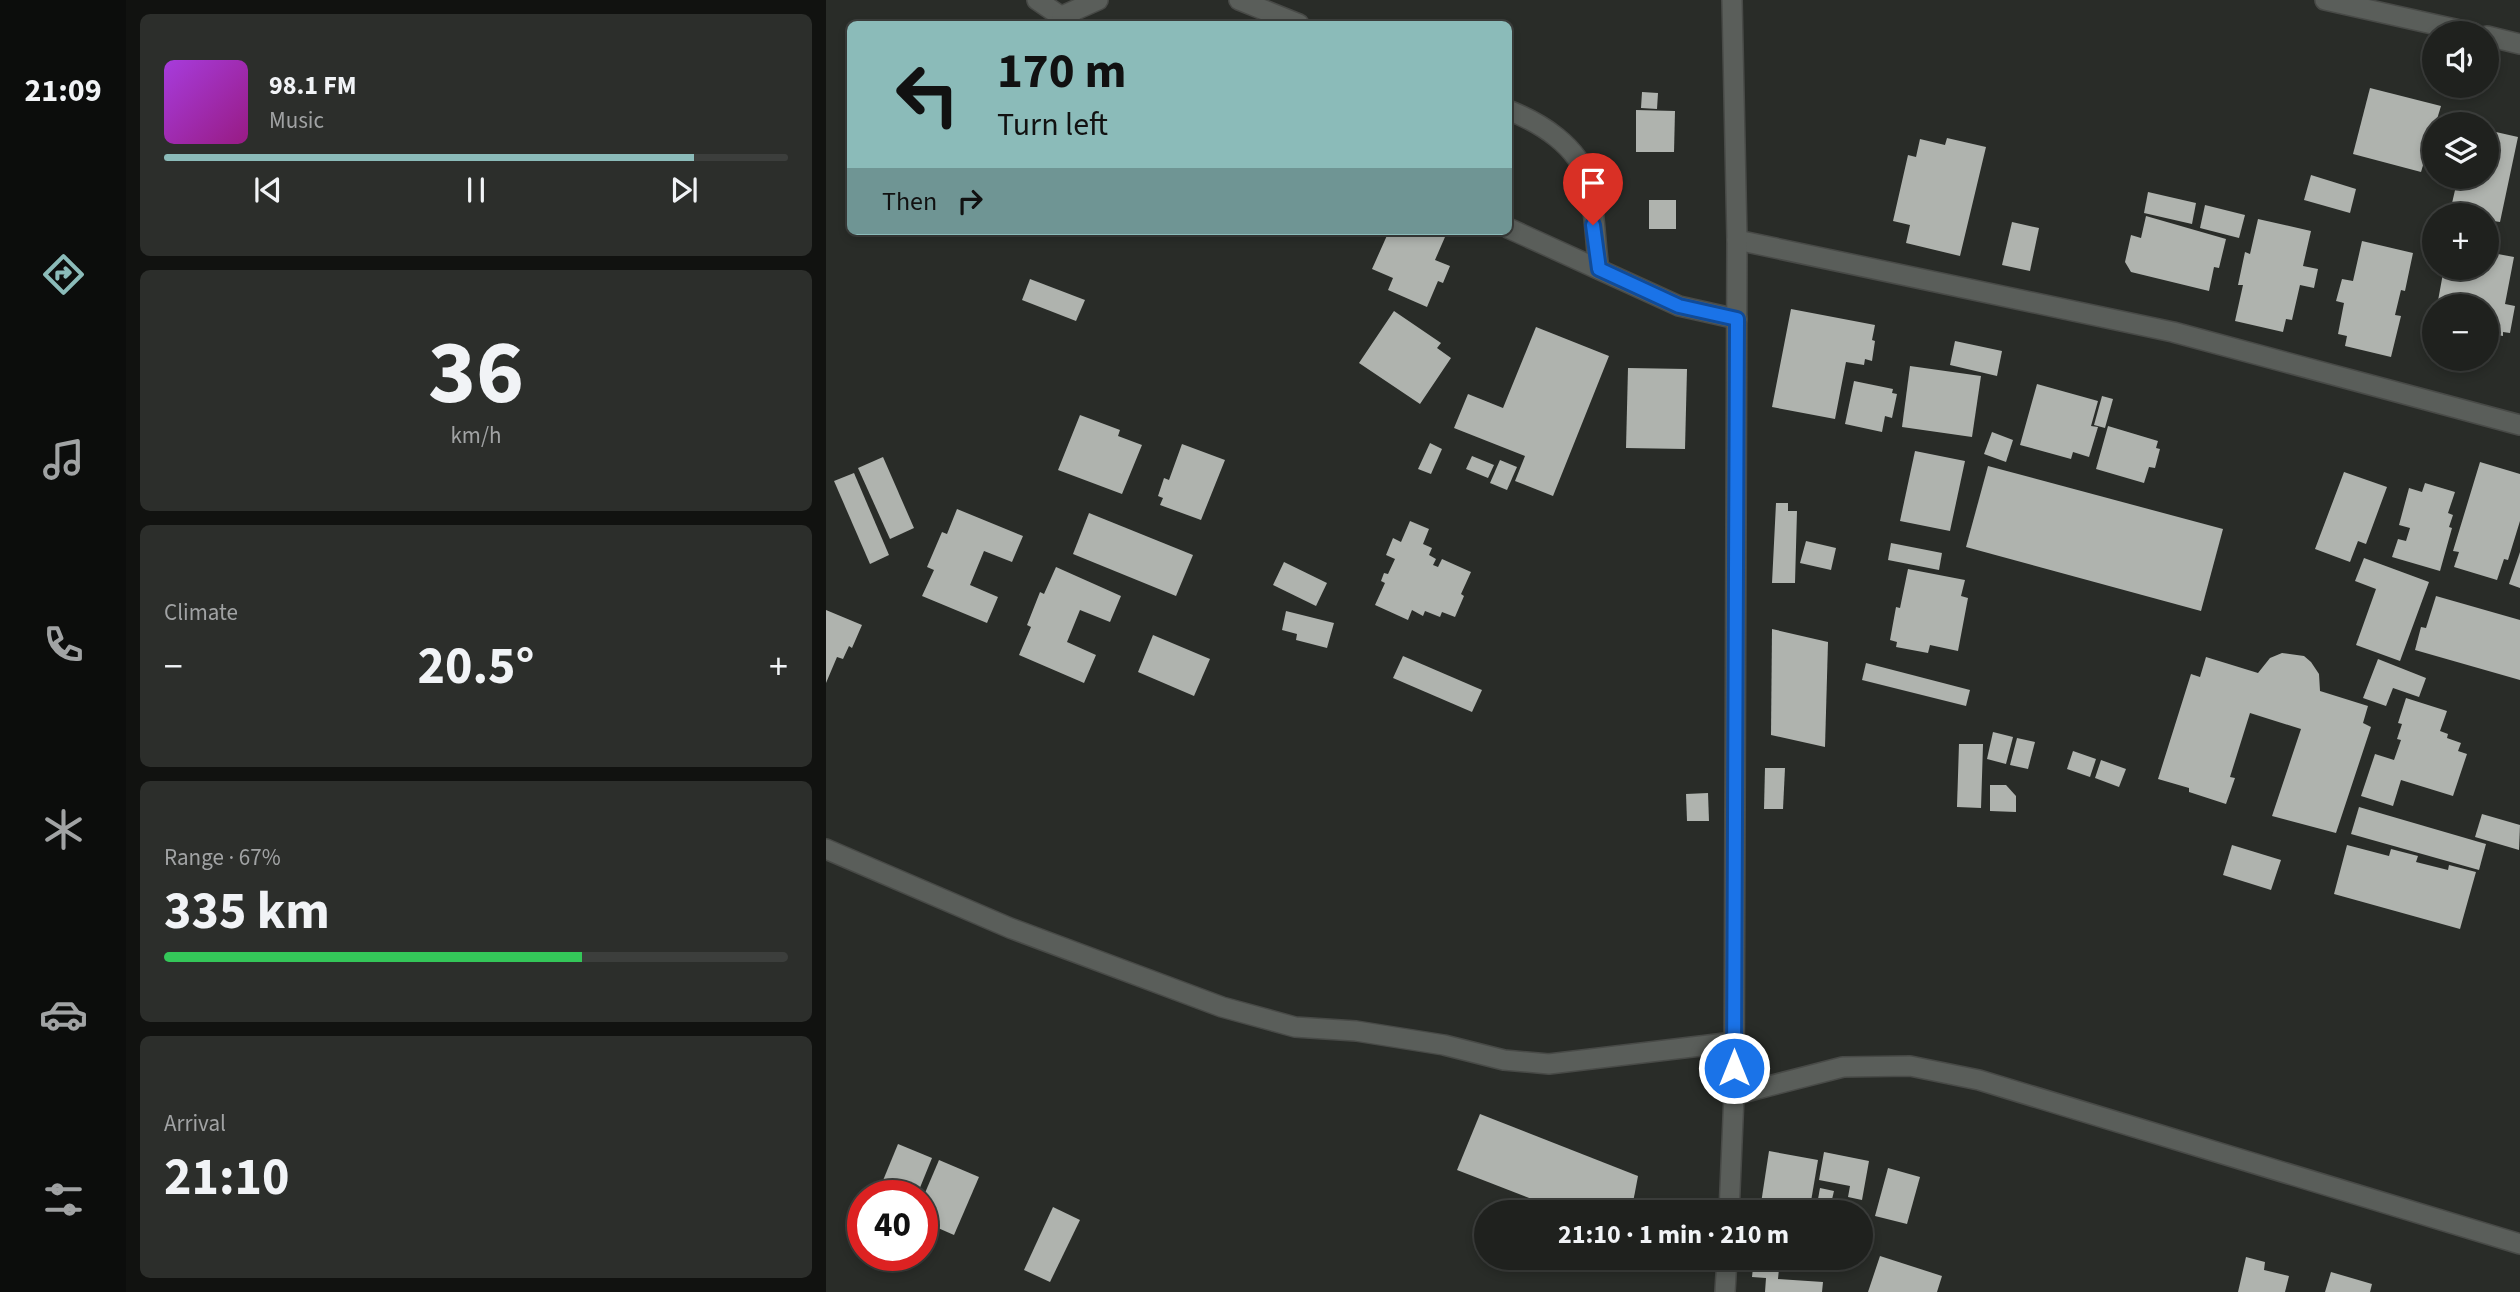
<!DOCTYPE html>
<meta charset="utf-8">
<style>
body{margin:0;font-family:"Source Sans 3",sans-serif;background:#2c2e2b;color:#f1f3f6;height:100vh;display:flex;flex-direction:column;font-size:26px;white-space:nowrap}
*{box-sizing:border-box;margin:0}
p{font-size:23px;color:#a1a3a4}
.icon{flex:none;width:38px;height:38px;fill:none;stroke:currentColor;stroke-width:2;stroke-linecap:round;stroke-linejoin:round}
.map{position:relative;flex:1;overflow:hidden}
.drawer{display:flex;flex-direction:column;gap:14px;padding:14px;background:#111210;width:700px}
.drawer>*{flex:none}
.top-card{position:absolute;left:21px;top:21px;width:665px;height:214px;border-radius:10px;box-shadow:0 4px 10px #0003,0 0 0 2px #3c3e3c;background:#8bbbb9;color:#111;overflow:hidden}
.controls{position:absolute;left:1596px;top:21px;display:grid;gap:14px}
.controls a{display:grid;place-items:center;width:77px;height:77px;border-radius:50%;background:#1f211e;box-shadow:0 4px 10px #0003,0 0 0 2px #3c3e3c;font-size:35px}
.speed{position:absolute;left:21px;top:1180px;display:flex;gap:14px;font-size:35px;font-weight:700;text-align:center}
.speed>*{display:grid;place-content:center;width:91px;height:91px;border-radius:50%;background:#1f211e;box-shadow:0 4px 10px #0003,0 0 0 2px #3c3e3c;line-height:1}
.speed .limit{border:10px solid #d22;background:#fff;color:#111}
.pin{position:absolute;display:grid;place-items:center;width:60px;height:60px;color:#fff;margin:-72px -30px;border-radius:50% 50% 50% 0;rotate:-45deg;box-shadow:0 0 7px #0007}
.pin .icon{rotate:45deg}
.me{position:absolute;width:77px;margin:-38px;rotate:0deg;stroke-linejoin:round;filter:drop-shadow(0 0 5px #0008)}
.turn{display:flex;align-items:center;gap:24px;height:147px;padding:0 35px;font-size:32px}
.turn .icon{width:91px;height:91px;stroke-width:2.5}
.turn b{display:block;font-size:49px;line-height:60px}
.then{display:flex;align-items:center;height:66px;padding:0 35px;background:#0003;gap:14px;font-size:26px}
.big{font-size:52px;font-weight:700;line-height:1.1}
.drawer .card{flex:1;display:flex;flex-direction:column;justify-content:center;gap:10px;min-width:0;padding:0 24px;border-radius:10px;background:#2c2e2b}
.drawer .dial{align-items:center;gap:0}
.dial b{font-size:91px;line-height:1}
.song{display:flex;align-items:center;gap:21px}
.cover{width:84px;height:84px;border-radius:10px;background:linear-gradient(135deg,hsl(280 70% 55%),hsl(310 70% 35%))}
.played{height:7px;border-radius:4px;background:linear-gradient(90deg,#8bbbb9 85%,#3c3e3c 85%)}
.keys{display:flex;justify-content:space-around;direction:ltr}
.heat{display:flex;justify-content:space-between;align-items:center;font-size:38px;direction:ltr}
.charge{height:10px;border-radius:5px;background:linear-gradient(90deg,#34c759 67%,#3c3e3c 0)}
.trip{position:absolute;left:648px;top:1200px;width:399px;height:70px;border-radius:35px;background:#1f211e;box-shadow:0 4px 10px #0003,0 0 0 2px #3c3e3c;font-weight:700;line-height:70px;text-align:center}
main{display:flex;flex:1;min-height:0}
.dock{display:flex;flex-direction:column;width:126px;justify-content:space-around;align-items:center;background:#0c0d0c;color:#a1a3a4}
.dock .icon{width:49px;height:49px}
.dock .on{color:#8bbbb9}
.dock b{font-size:32px;color:#f1f3f6}
.map>svg:first-child{display:block}
.building{fill:#afb3ae}
.lines{fill:none;stroke-linecap:round;stroke-linejoin:round}
.minor-casing{stroke:#484a47;stroke-width:22}
.tertiary-casing{stroke:#484a47;stroke-width:22}
.minor{stroke:#5a5e5a;stroke-width:19}
.tertiary{stroke:#5a5e5a;stroke-width:19}
.route-casing{stroke:#114b97;stroke-width:18}
.route{stroke:#1a73e8;stroke-width:12}
</style>
<main>
<nav class="dock">
<b>21:09</b>
<svg class="icon on" aria-label="directions" viewBox="0 0 24 24"><path d="M12 3l9 9-9 9-9-9zM9 14v-3h6M13 9l2 2-2 2"/></svg>
<svg class="icon" aria-label="music" viewBox="0 0 24 24"><path d="M9 18V5l10-2v13"/><circle cx="6" cy="18" r="3"/><circle cx="16" cy="16" r="3"/></svg>
<svg class="icon" aria-label="phone" viewBox="0 0 24 24"><path d="M5 4h4l2 5-3 2q2 4 5 5l2-3 5 2v4C11 20 4 13 5 4z"/></svg>
<svg class="icon" aria-label="climate" viewBox="0 0 24 24"><path d="M12 3v18M4 7l16 10M4 17L20 7"/></svg>
<svg class="icon" aria-label="car" viewBox="0 0 24 24"><path d="M5 17H2v-5l4-1 3-4h7l3 4 3 1v5h-3M9 17h6M6 11h13"/><circle cx="7" cy="17" r="2"/><circle cx="17" cy="17" r="2"/></svg>
<svg class="icon" aria-label="filters" viewBox="0 0 24 24"><path d="M4 7h16M4 17h16"/><circle cx="9" cy="7" r="2"/><circle cx="15" cy="17" r="2"/></svg>
</nav>
<section class="drawer">
<div class="card">
<div class="song"><i class="cover"></i><div><b>98.1 FM</b><p>Music</p></div></div>
<div class="played"></div>
<div class="keys"><svg class="icon" aria-label="previous" viewBox="0 0 24 24"><path d="M18 5L8 12l10 7zM5 5v14"/></svg><svg class="icon" aria-label="pause" viewBox="0 0 24 24"><path d="M8 5v14M16 5v14"/></svg><svg class="icon" aria-label="next" viewBox="0 0 24 24"><path d="M6 5l10 7-10 7zM19 5v14"/></svg></div>
</div>
<div class="card dial"><b>36</b><p>km/h</p></div>
<div class="card"><p>Climate</p>
<div class="heat"><a>−</a><b class="big">20.5°</b><a>+</a></div>
</div>
<div class="card"><p>Range · 67%</p><b class="big">335 km</b><div class="charge"></div></div>
<div class="card"><p>Arrival</p><b class="big">21:10</b></div>
</section>
<div class="map">
<svg width="1694" height="1292" viewBox="0 0 1694 1292">
<rect width="100%" height="100%" fill="#292c28"/>
<g class="building">
<polygon points="1544,88 1615,106 1595,172 1527,154"/>
<polygon points="816,92 832,93 831,109 815,108"/>
<polygon points="810,110 849,111 848,152 810,152"/>
<polygon points="1661,130 1692,137 1674,222 1661,220 1661,215 1640,215 1624,212 1632,177 1661,177"/>
<polygon points="1121,138 1160,147 1134,256 1080,243 1084,225 1067,221 1082,155 1090,157 1094,139 1119,145"/>
<polygon points="1485,175 1530,189 1524,213 1478,200"/>
<polygon points="1322,192 1370,203 1366,224 1318,213"/>
<rect x="823" y="200" width="27" height="29"/>
<polygon points="1379,205 1419,215 1413,238 1374,228"/>
<polygon points="1320,216 1400,239 1393,268 1388,267 1383,291 1305,272 1299,262 1305,235 1315,238"/>
<polygon points="1432,219 1485,231 1477,266 1492,269 1488,288 1474,285 1466,320 1460,319 1457,332 1409,321 1417,285 1412,285 1419,252 1424,254"/>
<polygon points="1186,222 1213,228 1204,271 1176,265"/>
<polygon points="563,231 606,231 619,237 609,260 624,266 617,283 612,281 601,307 562,290 567,278 546,269"/>
<polygon points="1536,241 1587,253 1579,291 1575,290 1569,315 1575,316 1565,357 1519,346 1521,336 1512,334 1518,303 1510,301 1516,279 1527,281"/>
<polygon points="1661,252 1688,257 1679,304 1689,306 1684,333 1677,332 1677,336 1661,333 1661,306 1611,306 1618,268 1661,268"/>
<polygon points="204,279 259,300 250,321 196,300"/>
<polygon points="965,309 1049,325 1046,340 1049,341 1046,361 1039,359 1038,365 1020,362 1009,419 946,407"/>
<polygon points="568,311 615,343 611,348 625,358 594,404 533,363"/>
<polygon points="710,327 783,356 727,496 689,481 699,456 628,428 642,394 677,408"/>
<polygon points="1129,341 1176,351 1171,376 1124,365"/>
<polygon points="1084,366 1155,376 1146,437 1076,427"/>
<polygon points="802,368 861,369 859,449 800,448"/>
<polygon points="1028,381 1067,389 1066,393 1071,394 1066,418 1059,416 1056,432 1019,424"/>
<polygon points="1211,384 1272,401 1265,426 1272,427 1263,457 1247,452 1245,459 1194,445"/>
<polygon points="1276,396 1287,399 1279,428 1268,425"/>
<polygon points="254,415 294,430 292,436 316,445 296,494 232,470"/>
<polygon points="1282,426 1332,441 1330,448 1334,449 1329,468 1323,467 1318,483 1270,469"/>
<polygon points="1166,432 1187,440 1180,462 1158,454"/>
<polygon points="604,443 616,449 605,474 592,469"/>
<polygon points="356,444 399,460 375,520 334,505 337,498 332,496 338,478 343,480"/>
<polygon points="1089,451 1139,461 1124,531 1074,521"/>
<polygon points="646,456 668,465 662,478 640,469"/>
<polygon points="57,457 88,528 64,539 32,468"/>
<polygon points="674,460 691,467 681,490 664,483"/>
<polygon points="1654,462 1694,474 1694,521 1682,560 1678,559 1671,580 1628,567 1633,552 1627,551"/>
<polygon points="1162,466 1397,529 1375,611 1140,547"/>
<polygon points="1518,472 1561,487 1540,544 1532,541 1524,562 1489,549"/>
<polygon points="28,473 63,555 44,564 8,481"/>
<polygon points="1599,483 1629,492 1622,513 1627,515 1623,527 1626,528 1614,571 1566,557 1572,539 1580,541 1584,528 1573,525 1583,488 1596,492"/>
<polygon points="950,503 962,503 962,511 971,511 969,583 946,583"/>
<polygon points="131,509 197,536 186,562 158,551 144,585 172,597 161,623 96,596 108,570 101,567 116,532 121,534"/>
<polygon points="263,513 367,555 350,596 247,554"/>
<polygon points="584,521 603,529 597,544 606,548 603,555 610,559 607,565 612,567 616,559 645,572 635,594 638,596 629,617 616,612 614,617 599,611 597,616 586,610 582,620 549,605 559,583 555,581 558,573 562,574 569,559 560,555 567,538 575,542"/>
<polygon points="980,541 1010,548 1005,570 974,563"/>
<polygon points="1065,543 1116,553 1113,570 1062,560"/>
<polygon points="1694,552 1694,588 1683,584"/>
<polygon points="1538,558 1603,582 1574,661 1530,645 1550,589 1529,581"/>
<polygon points="458,562 501,583 490,606 447,585"/>
<polygon points="230,567 295,596 284,622 254,610 241,642 270,655 258,683 193,655 205,627 201,625 214,592 218,594"/>
<polygon points="1082,569 1139,580 1135,596 1142,598 1132,651 1104,645 1102,653 1070,647 1071,642 1064,640 1070,607 1074,608"/>
<polygon points="1610,596 1694,620 1694,680 1589,650 1595,627 1600,628"/>
<polygon points="0,610 36,625 26,648 23,646 17,659 11,657 0,683"/>
<polygon points="460,611 508,623 501,648 470,640 471,634 456,630"/>
<polygon points="946,629 1002,642 999,747 945,735"/>
<polygon points="327,635 384,659 368,696 312,672"/>
<polygon points="1456,653 1478,656 1485,662 1493,674 1494,691 1542,706 1537,723 1545,727 1510,833 1446,816 1475,729 1424,713 1404,777 1409,778 1400,804 1363,792 1363,788 1332,779 1365,674 1374,677 1380,657 1432,673 1444,658"/>
<polygon points="577,656 656,690 646,712 567,678"/>
<polygon points="1552,659 1600,678 1593,697 1567,688 1560,706 1537,698"/>
<polygon points="1040,663 1144,690 1140,706 1036,680"/>
<polygon points="1580,698 1621,711 1614,731 1622,734 1621,738 1635,743 1632,751 1641,754 1627,796 1575,780 1567,806 1535,796 1549,754 1568,760 1575,740 1571,739 1576,724 1572,723"/>
<polygon points="1167,732 1187,737 1180,764 1161,759"/>
<polygon points="1191,738 1209,742 1202,769 1184,765"/>
<polygon points="1133,744 1157,744 1155,808 1131,807"/>
<polygon points="1247,751 1270,759 1264,777 1241,769"/>
<polygon points="1275,760 1300,769 1293,787 1269,778"/>
<polygon points="939,768 959,768 957,809 938,809"/>
<polygon points="1164,785 1180,785 1190,796 1190,812 1164,811"/>
<polygon points="882,793 883,821 861,821 860,794"/>
<polygon points="1533,807 1660,844 1653,870 1525,834"/>
<polygon points="1656,814 1694,825 1693,850 1649,837"/>
<polygon points="1406,845 1455,860 1445,890 1397,875"/>
<polygon points="1521,845 1563,856 1565,849 1592,856 1590,862 1622,870 1623,865 1650,872 1634,929 1508,894"/>
<polygon points="654,1114 812,1176 805,1213 742,1213 631,1170"/>
<polygon points="72,1144 106,1158 91,1195 51,1195"/>
<polygon points="943,1151 992,1160 983,1213 953,1213 934,1210"/>
<polygon points="998,1152 1043,1161 1036,1200 1022,1197 1024,1186 993,1180"/>
<polygon points="113,1160 153,1177 128,1235 96,1221 96,1200"/>
<polygon points="1062,1168 1094,1177 1081,1224 1049,1216"/>
<polygon points="994,1188 1008,1191 1003,1212 990,1210"/>
<polygon points="227,1207 254,1220 224,1282 198,1270"/>
<polygon points="1054,1256 1116,1276 1111,1292 1042,1292"/>
<polygon points="1420,1257 1439,1262 1438,1270 1463,1276 1459,1292 1412,1292"/>
<polygon points="928,1258 954,1258 952,1279 997,1282 996,1292 939,1292 940,1278 926,1277"/>
<polygon points="1505,1272 1546,1284 1544,1292 1499,1292"/>
</g>
<g class="lines">
<g class="minor-casing">
<g id="minor">
<polyline points="211,0 246,24"/>
<polyline points="413,0 473,24"/>
<polyline points="1499,0 1647,33"/>
<polyline points="236,16 272,0"/>
<polyline points="1661,36 1694,44"/>
<path d="M682,110C715,123 752,146 762,181C769,208 769,242 773,269"/>
<polyline points="682,228 853,306 911,319"/>
<polyline points="911,240 1347,332 1694,425"/>
<polyline points="0,849 184,928 396,1007 469,1027 530,1031 618,1045 678,1060 723,1064 908,1042"/>
<polyline points="908,1095 1017,1067 1084,1066 1153,1080 1694,1244"/>
</g>
</g>
<g class="tertiary-casing">
<g id="tertiary">
<polyline points="903,1213 908,1095 911,240 906,0"/>
<polyline points="899,1292 901,1258"/>
</g>
</g>
<use href="#minor" class="minor"/>
<use href="#tertiary" class="tertiary"/>
</g>
<g class="lines">
<g class="route-casing">
<polyline id="route" points="767,225 773,269 853,306 911,319 908,1068"/>
</g>
<use href="#route" class="route"/>
</g>
</svg>
<div class="controls">
<a><svg class="icon" aria-label="sound" viewBox="0 0 24 24"><path d="M4 9h4l5-4v14l-5-4H4zM17 9q2 3 0 6"/></svg></a>
<a><svg class="icon" aria-label="layers" viewBox="0 0 24 24"><path d="M12 4l9 5-9 5-9-5zM3 14l9 5 9-5"/></svg></a>
<a>+</a>
<a>−</a>
</div>
<div class="speed"><div class="limit">40</div></div>
<div class="pin" style="left:767px;top:225px;background:#d93025"><svg class="icon" aria-label="arrive" viewBox="0 0 24 24"><path d="M6 21V4h12l-3 4 3 4H6"/></svg></div>
<svg class="me" style="left:908px;top:1068px" viewBox="-20 -20 40 40"><circle r="17" fill="#1a73e8" stroke="#fff" stroke-width="3"/><path d="M0-11L8 9 0 5-8 9z" fill="#fff"/></svg>
<div class="trip">21:10 · 1 min · 210 m</div>
<div class="top-card">
<div class="turn"><svg class="icon" aria-label="left" viewBox="0 0 24 24"><path d="M17 20v-9H6M10 6l-5 5 5 5"/></svg><div><b>170 m</b>Turn left</div></div>
<div class="then">Then<svg class="icon" aria-label="right" viewBox="0 0 24 24"><path d="M7 20v-9h11M14 6l5 5-5 5"/></svg></div>
</div>
</div>
</main>
